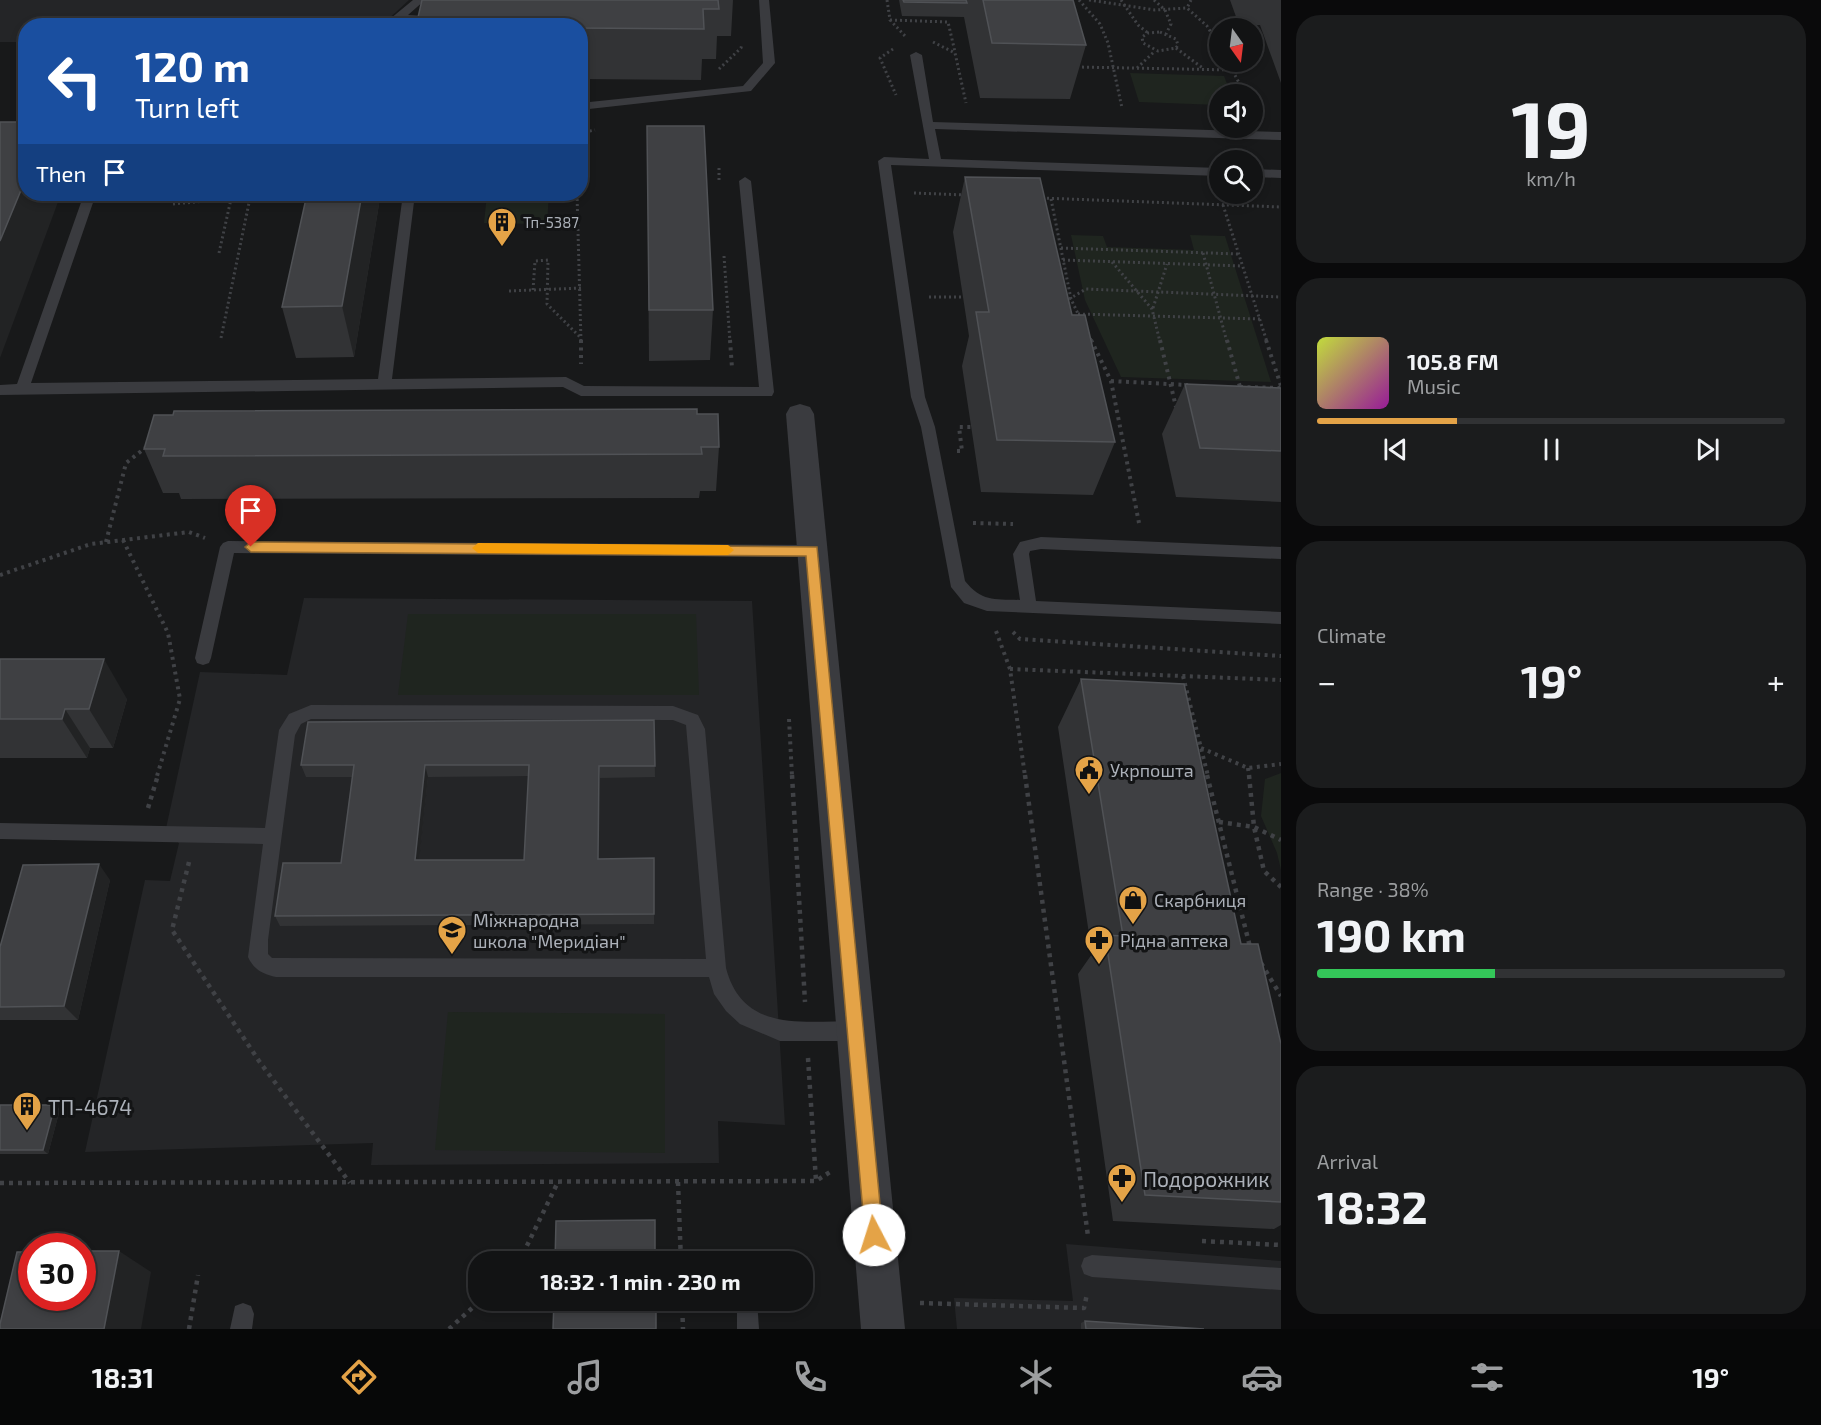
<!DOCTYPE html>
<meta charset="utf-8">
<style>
body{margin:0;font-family:"Exo 2",sans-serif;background:#1b1c1d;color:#f1f3f6;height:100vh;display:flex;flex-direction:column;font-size:22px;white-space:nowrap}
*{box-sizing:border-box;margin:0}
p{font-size:20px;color:#9c9ea0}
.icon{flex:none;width:33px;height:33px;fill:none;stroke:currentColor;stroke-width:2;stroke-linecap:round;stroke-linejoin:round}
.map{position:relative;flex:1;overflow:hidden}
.sheet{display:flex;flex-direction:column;gap:15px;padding:15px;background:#0a0a0b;width:540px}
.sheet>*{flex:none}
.hud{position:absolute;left:18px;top:18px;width:570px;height:183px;border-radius:24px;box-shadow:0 3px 9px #0003,0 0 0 2px #313234;background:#1a4fa0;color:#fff;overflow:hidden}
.needle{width:39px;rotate:166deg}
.fabs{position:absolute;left:1209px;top:18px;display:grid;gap:12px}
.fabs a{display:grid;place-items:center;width:54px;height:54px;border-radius:50%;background:#121314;box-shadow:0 3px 9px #0003,0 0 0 2px #313234;font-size:30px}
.speed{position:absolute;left:18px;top:1233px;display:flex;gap:12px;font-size:30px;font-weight:700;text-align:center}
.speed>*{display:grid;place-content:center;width:78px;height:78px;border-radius:50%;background:#121314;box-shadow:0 3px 9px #0003,0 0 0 2px #313234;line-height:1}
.speed .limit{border:9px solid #d22;background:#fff;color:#111}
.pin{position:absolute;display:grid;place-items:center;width:51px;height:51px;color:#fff;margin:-62px -26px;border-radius:50% 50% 50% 0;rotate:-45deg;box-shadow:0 0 6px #0007}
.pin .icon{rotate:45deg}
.me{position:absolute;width:66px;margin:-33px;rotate:355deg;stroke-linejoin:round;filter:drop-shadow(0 0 4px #0008)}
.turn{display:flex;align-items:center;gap:21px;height:126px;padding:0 18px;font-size:27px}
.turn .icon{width:78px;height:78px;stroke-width:2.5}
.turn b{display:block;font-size:42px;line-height:51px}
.then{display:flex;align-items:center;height:57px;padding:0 18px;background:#0003;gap:12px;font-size:22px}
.big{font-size:45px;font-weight:700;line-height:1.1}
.sheet .tile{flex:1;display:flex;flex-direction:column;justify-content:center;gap:9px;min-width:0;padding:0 21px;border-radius:24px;background:#1b1c1d}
.sheet .dial{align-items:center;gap:0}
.dial b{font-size:78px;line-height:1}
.song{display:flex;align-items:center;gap:18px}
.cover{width:72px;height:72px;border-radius:9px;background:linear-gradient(135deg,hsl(70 70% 55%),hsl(300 70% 35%))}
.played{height:6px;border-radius:3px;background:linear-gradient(90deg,#e4a347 30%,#313234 30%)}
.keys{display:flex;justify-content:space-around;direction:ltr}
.heat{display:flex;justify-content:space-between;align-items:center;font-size:33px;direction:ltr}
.charge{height:9px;border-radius:4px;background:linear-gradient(90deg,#34c759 38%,#313234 0)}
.trip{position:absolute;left:468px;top:1251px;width:345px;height:60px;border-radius:24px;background:#121314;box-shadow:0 3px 9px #0003,0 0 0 2px #313234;font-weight:700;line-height:60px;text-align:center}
.tabs{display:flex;height:96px;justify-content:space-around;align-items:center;background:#070808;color:#9c9ea0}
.tabs .icon{width:42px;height:42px}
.tabs .on{color:#e4a347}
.tabs b{font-size:27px;color:#f1f3f6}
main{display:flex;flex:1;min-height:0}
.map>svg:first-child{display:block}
.built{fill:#242527}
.green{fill:#1f251f}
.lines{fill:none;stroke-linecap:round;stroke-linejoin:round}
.path-far2{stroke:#404246;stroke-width:3;stroke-dasharray:2 3;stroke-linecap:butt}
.path-far1{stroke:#404246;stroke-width:4;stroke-dasharray:3 4.5;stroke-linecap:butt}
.path{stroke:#404246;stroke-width:4.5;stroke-dasharray:4 5;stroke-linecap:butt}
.service{fill:#3a3b3f;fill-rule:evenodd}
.minor{fill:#3a3b3f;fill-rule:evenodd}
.wall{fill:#323335;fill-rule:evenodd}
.shaded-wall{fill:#222324}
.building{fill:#3f4043;stroke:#505256;stroke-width:1.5;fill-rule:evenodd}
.route{fill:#e4a347;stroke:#946a2e;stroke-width:1.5}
.slow{fill:#f59e0b}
.labels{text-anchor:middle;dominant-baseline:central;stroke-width:6;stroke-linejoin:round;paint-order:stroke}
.far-poi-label{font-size:15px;fill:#acb1b9;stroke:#131415;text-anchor:start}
.poi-label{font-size:18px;fill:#acb1b9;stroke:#131415;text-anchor:start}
.near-poi-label{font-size:21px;fill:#acb1b9;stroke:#131415;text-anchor:start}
</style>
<main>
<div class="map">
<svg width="1281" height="1329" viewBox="0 0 1281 1329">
<rect width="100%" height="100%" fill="#18191a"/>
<g class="built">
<polygon points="0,0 409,0 382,25 26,26 25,42 0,42"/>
<polygon points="304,598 752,601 785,1125 718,1121 719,1163 371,1165 373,1143 85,1152 145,880 170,881 179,843 165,833 200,672 287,675"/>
<polygon points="1066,1244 1281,1261 1281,1329 957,1329 954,1298 1073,1301"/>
</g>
<g class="green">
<polygon points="1130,73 1224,76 1231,94 1220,94 1219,105 1139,102"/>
<polygon points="487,194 549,194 547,224 484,223"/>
<polygon points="1071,235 1103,236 1107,247 1194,250 1190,235 1225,236 1271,382 1121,377 1085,300"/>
<polygon points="408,614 696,614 699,695 398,695"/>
<polygon points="1281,773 1281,870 1277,853 1261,816 1265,779"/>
<polygon points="448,1012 665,1014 665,1153 435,1150"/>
</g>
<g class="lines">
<g class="path-far2">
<polyline points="887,0 890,20 906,37"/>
<polyline points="1079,0 1100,24 1108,43 1122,108"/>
<polyline points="1089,0 1155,10 1187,8"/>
<polyline points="1121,0 1138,25 1148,33"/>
<polyline points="1154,0 1165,10 1171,24 1166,34"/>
<polyline points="1191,0 1187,8 1207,26 1220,47"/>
<polyline points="890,20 948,22 955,52"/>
<polygon points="1160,32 1176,39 1178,45 1176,48 1158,51 1143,43 1142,37 1148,33"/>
<polyline points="933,42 955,53 966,103"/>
<polyline points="1176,48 1204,69"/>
<polyline points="893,49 880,58 896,95"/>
<polyline points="1228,62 1245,94"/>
<polyline points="1077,67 1233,70"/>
<polyline points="1137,68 1155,51"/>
<polyline points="719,69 741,48 742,44"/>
<polyline points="580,133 595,130"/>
<polyline points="719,168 719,182"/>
<polyline points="914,193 965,195"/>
<polyline points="577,194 581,342"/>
<polyline points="1042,198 1281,207"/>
<polyline points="1051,199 1071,299 1081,320"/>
<polyline points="173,204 284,194"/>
<polyline points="1223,205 1267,342"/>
<polyline points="1061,248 1239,254"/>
<polyline points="219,253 231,199"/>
<polyline points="1203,253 1227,342"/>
<polyline points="724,256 730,342"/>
<polyline points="1063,260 1242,266"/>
<polyline points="1112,262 1152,309 1160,342"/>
<polyline points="533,290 535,261 548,260 547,304 581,338"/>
<polyline points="509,291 581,288"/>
<polyline points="929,297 963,297"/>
<polyline points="1069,299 1086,289 1281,297"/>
<polyline points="1153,308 1167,264"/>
<polyline points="1078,314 1260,319"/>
<polyline points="1088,334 1092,342"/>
<polyline points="221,338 250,198"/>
</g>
<g class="path-far1">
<polyline points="581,340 581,364"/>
<polyline points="730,340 732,368"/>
<polyline points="1091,340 1111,381 1139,523"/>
<polyline points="1160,340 1176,407"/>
<polyline points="1227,340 1240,387"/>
<polyline points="1266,340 1281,386"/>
<polyline points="1111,381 1188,385"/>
<polyline points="1240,387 1281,388"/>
<polyline points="957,451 962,451 959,427 971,427"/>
<polyline points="973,523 1013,524"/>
<polyline points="123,540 168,633 180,699 157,776"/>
<polyline points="106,542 126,463 149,445"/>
<polyline points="0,575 91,544 189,532 205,538"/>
<polyline points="996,631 1010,669 1025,776"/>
<polyline points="1013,632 1020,639 1281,656"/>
<polyline points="1010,669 1281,680"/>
<polyline points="1183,676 1208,776"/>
<polyline points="789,719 792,776"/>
<polyline points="1201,748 1248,768 1281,764"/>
<polyline points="1248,768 1249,776"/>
</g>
<g class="path">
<polyline points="792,775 805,1002"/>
<polyline points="1025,775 1088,1236"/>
<polyline points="1207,775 1250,947"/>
<polyline points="1249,775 1254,827 1264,871 1281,887"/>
<polyline points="148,808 158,775"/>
<polyline points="1219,822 1254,827 1281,840"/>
<polyline points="189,862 172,930 259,1061 350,1183"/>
<polyline points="1261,963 1281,996"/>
<polyline points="808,1058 816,1181"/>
<polyline points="678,1182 681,1262"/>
<polyline points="0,1183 816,1181 830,1172"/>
<polyline points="1202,1241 1281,1245"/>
<polyline points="519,1262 558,1182"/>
<polyline points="682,1300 683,1329"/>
<polyline points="920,1303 1084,1308 1087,1294"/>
<polyline points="189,1329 198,1275"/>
<polyline points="449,1329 481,1300"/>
</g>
<g class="service">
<polygon points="413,0 425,0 408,15 441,17 446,20 441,23 400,21 390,23 390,19"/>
<polygon points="759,0 769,0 775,63 751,91 580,110 580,103 743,86 763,63"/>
<path d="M916,52L922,55L933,122L1281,132V140L935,129L941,159L1220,168V176L891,165L925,397L935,427L965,581C982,602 994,599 1020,600L1013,554L1020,542L1041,537L1281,547V559L1041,549L1030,551L1029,554L1036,601L1281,612V624L987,611L964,603L951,587L921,427L911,397L878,161L884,157L929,159L910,55Z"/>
<polygon points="1252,169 1281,170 1281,178 1252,177"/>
<polygon points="745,177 751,181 774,392 772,396 581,396 563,387 0,395 0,385 17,384 84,194 96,194 31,383 378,379 403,194 415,194 392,379 566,377 584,386 759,387 739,181"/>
<polygon points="228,541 812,545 817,547 820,551 817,555 812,557 234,553 211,658 209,663 203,665 197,663 195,658 220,547 223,543"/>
<path d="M311,705L673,706L698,715L705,729L726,968C743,1033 803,1021 856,1021L863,1024L866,1031L863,1038L856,1041H780L740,1024L726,1011L714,994L709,977H276C263,974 254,970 248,957L263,844L0,839V823L265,828L279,730L289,714ZM311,719L673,720L686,725L706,959L272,958L268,954V940L295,735L301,724Z"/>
<polygon points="1092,1255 1281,1268 1281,1290 1092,1277 1084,1274 1081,1266 1084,1258"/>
<polygon points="737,1300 757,1300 759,1329 737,1329"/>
<polygon points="243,1303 251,1306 254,1314 252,1329 230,1329 235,1306"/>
</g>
<polygon class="minor" points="800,404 810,407 814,414 905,1329 861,1329 786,414 790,407"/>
</g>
<g class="wall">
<polygon points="422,0 733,0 731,36 717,36 716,59 702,59 701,80 580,79 580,26"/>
<polygon points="899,0 966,0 967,3 967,0 1073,0 1086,45 1070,99 980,98 964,17 902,16"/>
<polygon points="1230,0 1281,0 1281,83 1260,25 1239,25"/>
<polygon points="647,126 713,310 710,360 649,361"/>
<polygon points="965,177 1072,315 1115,442 1093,495 981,492 962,366 969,336 953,232"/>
<polygon points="380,198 354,357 296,358 282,307"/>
<polygon points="1185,384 1281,388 1281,502 1176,497 1162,434"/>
<polygon points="697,414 719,447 716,491 700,491 699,498 181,499 179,493 163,493 144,449 173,415"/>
<polygon points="0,659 127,699 113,748 90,748 87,758 0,758"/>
<polygon points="1081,679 1241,944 1281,1044 1281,1225 1274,1229 1113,1221 1078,974 1092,954 1058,727"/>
<path d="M654,720L655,777L600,778L599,859L654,858V924L280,926L275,916L341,863L352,777H306L301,765ZM529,776L524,860H419L428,777Z"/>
<polygon points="110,880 78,1020 0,1020 0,947"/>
<polygon points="0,1105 60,1109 48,1154 0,1154"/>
<polygon points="1085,1321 1204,1329 1081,1329 1081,1323"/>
</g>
<g class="shaded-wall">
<polygon points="26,178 26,194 61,194 0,358 0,241"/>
<polygon points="362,194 379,194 380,198 354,357 342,306"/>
<polygon points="104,659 127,699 113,748 89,709"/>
<polygon points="65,709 90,748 87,758 62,719"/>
<polygon points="425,765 428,777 418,871 415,860"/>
<polygon points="599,766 600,778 599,870 598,859"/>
<polygon points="99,864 110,880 78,1020 64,1006"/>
<polygon points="55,1105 60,1109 48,1154 43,1150"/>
<polygon points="119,1251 151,1272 141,1329 104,1329"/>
</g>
<g class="building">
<polygon points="422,0 718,0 719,9 703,9 704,29 580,28 580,26 416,26"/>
<polygon points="903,0 966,0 967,3 904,2"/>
<polygon points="983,0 1073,0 1086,45 992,43"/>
<polygon points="0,122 26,122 26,178 0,241"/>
<polygon points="647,126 704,126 713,310 649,310"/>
<polygon points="965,177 1040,178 1072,315 1085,315 1115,442 997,440 976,312 989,312"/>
<polygon points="307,194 362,194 342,306 282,307"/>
<polygon points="1185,384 1281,388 1281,451 1200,448"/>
<polygon points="697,409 697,414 718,414 719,447 701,447 702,454 163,456 165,449 144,449 154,415 173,415 174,411"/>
<polygon points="0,659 104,659 89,709 65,709 62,719 0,719"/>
<polygon points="1081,679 1184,684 1241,944 1258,944 1281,1044 1281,1202 1145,1195 1105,935 1123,936"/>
<path d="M654,720L655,766H599L598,859L654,858V914L275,916L283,863H341L354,765H301L308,722ZM425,765H529L524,860H415Z"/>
<polygon points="99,864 64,1006 0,1007 0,947 23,865"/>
<polygon points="0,1105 55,1105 43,1150 0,1150"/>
<polygon points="655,1220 655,1262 555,1262 556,1221"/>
<polygon points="82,1251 119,1251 104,1329 0,1329 0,1324 17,1252 32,1252 32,1298 82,1298"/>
<polygon points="554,1300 656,1300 656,1329 553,1329"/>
<polygon points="1085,1321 1204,1329 1086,1329"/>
</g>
<polygon class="route" points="251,542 817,547 883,1235 880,1242 874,1244 868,1242 865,1235 806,556 251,552 245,547"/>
<polygon class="slow" points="478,543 728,545 734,550 728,555 478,553 472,548"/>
<defs>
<g id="building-pin" transform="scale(1.5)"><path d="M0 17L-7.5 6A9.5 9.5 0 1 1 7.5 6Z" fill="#e4a347" stroke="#131415"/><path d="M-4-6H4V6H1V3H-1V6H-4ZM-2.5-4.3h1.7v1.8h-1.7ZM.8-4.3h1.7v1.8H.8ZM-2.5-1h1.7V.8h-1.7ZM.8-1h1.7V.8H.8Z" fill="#111"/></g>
<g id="civic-pin" transform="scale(1.5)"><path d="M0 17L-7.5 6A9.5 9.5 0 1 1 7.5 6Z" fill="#e4a347" stroke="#131415"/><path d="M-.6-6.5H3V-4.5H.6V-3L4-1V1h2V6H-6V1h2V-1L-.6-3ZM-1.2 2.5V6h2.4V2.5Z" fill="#111"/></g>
<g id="shop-pin" transform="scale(1.5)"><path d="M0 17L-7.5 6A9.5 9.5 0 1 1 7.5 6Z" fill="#e4a347" stroke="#131415"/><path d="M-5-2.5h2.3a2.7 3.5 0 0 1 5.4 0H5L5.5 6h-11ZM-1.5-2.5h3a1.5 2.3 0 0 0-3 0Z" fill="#111"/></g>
<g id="school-pin" transform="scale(1.5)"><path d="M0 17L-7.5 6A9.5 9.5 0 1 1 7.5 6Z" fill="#e4a347" stroke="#131415"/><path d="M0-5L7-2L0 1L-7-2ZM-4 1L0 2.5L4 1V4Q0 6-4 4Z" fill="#111"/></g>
<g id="pharmacy-pin" transform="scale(1.5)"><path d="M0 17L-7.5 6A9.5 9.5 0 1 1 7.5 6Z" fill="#e4a347" stroke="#131415"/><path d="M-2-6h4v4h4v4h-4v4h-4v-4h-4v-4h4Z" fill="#111"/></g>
</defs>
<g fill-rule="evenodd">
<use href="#building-pin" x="502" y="222"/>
<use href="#civic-pin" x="1089" y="770"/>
<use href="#shop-pin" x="1133" y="900"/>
<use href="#school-pin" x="452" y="930"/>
<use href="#pharmacy-pin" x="1099" y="940"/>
<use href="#building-pin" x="27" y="1106"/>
<use href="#pharmacy-pin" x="1122" y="1178"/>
</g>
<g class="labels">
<g class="far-poi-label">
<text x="523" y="222">Тп-5387</text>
</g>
<g class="poi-label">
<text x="1110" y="770">Укрпошта</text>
<text x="1154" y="900">Скарбниця</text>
<text x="473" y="920">Міжнародна<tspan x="473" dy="21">школа "Меридіан"</tspan></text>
<text x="1120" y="940">Рідна аптека</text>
</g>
<g class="near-poi-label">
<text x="48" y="1106">ТП-4674</text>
<text x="1143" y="1178">Подорожник</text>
</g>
</g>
</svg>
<div class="fabs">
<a><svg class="needle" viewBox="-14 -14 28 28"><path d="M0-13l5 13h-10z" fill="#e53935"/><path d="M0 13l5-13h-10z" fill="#9c9ea0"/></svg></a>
<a><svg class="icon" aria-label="sound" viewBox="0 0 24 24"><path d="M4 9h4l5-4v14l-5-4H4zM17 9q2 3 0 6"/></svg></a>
<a><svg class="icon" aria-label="search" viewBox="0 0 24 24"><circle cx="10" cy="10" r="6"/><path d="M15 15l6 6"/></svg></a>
</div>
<div class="speed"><div class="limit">30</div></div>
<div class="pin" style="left:251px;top:547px;background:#d93025"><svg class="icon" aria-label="arrive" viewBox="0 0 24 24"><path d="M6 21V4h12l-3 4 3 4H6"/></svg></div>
<svg class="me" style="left:874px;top:1235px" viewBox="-20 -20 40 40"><circle r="19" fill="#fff"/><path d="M0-13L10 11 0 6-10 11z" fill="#e4a347"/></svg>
<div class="trip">18:32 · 1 min · 230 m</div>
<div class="hud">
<div class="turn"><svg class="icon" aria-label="left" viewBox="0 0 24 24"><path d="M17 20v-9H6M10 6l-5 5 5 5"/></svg><div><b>120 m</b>Turn left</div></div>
<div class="then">Then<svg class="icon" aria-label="arrive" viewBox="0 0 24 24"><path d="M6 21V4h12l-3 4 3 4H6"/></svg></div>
</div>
</div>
<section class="sheet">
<div class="tile dial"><b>19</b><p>km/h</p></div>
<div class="tile">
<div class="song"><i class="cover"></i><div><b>105.8 FM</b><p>Music</p></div></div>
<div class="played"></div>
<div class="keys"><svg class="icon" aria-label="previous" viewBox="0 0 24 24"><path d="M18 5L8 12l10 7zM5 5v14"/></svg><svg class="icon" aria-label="pause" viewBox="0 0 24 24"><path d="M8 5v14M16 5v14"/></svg><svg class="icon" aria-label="next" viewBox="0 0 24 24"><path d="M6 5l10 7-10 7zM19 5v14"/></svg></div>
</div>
<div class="tile"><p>Climate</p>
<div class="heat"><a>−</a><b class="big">19°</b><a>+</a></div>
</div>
<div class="tile"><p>Range · 38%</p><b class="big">190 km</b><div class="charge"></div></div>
<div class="tile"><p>Arrival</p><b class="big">18:32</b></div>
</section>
</main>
<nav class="tabs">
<b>18:31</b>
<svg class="icon on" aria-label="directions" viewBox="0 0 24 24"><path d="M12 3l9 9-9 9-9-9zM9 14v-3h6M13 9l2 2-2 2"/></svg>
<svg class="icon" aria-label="music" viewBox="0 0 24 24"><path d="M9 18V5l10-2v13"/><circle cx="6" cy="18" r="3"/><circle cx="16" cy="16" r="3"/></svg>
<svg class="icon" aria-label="phone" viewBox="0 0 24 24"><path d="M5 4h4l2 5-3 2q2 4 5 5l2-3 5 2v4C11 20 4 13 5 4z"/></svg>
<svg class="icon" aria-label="climate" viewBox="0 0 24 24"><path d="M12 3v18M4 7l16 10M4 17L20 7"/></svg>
<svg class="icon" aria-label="car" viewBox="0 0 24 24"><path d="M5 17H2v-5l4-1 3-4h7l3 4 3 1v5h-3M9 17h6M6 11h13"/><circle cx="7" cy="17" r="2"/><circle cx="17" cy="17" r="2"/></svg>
<svg class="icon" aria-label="filters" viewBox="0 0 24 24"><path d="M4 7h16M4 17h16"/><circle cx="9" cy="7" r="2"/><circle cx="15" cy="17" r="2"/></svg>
<b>19°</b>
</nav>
